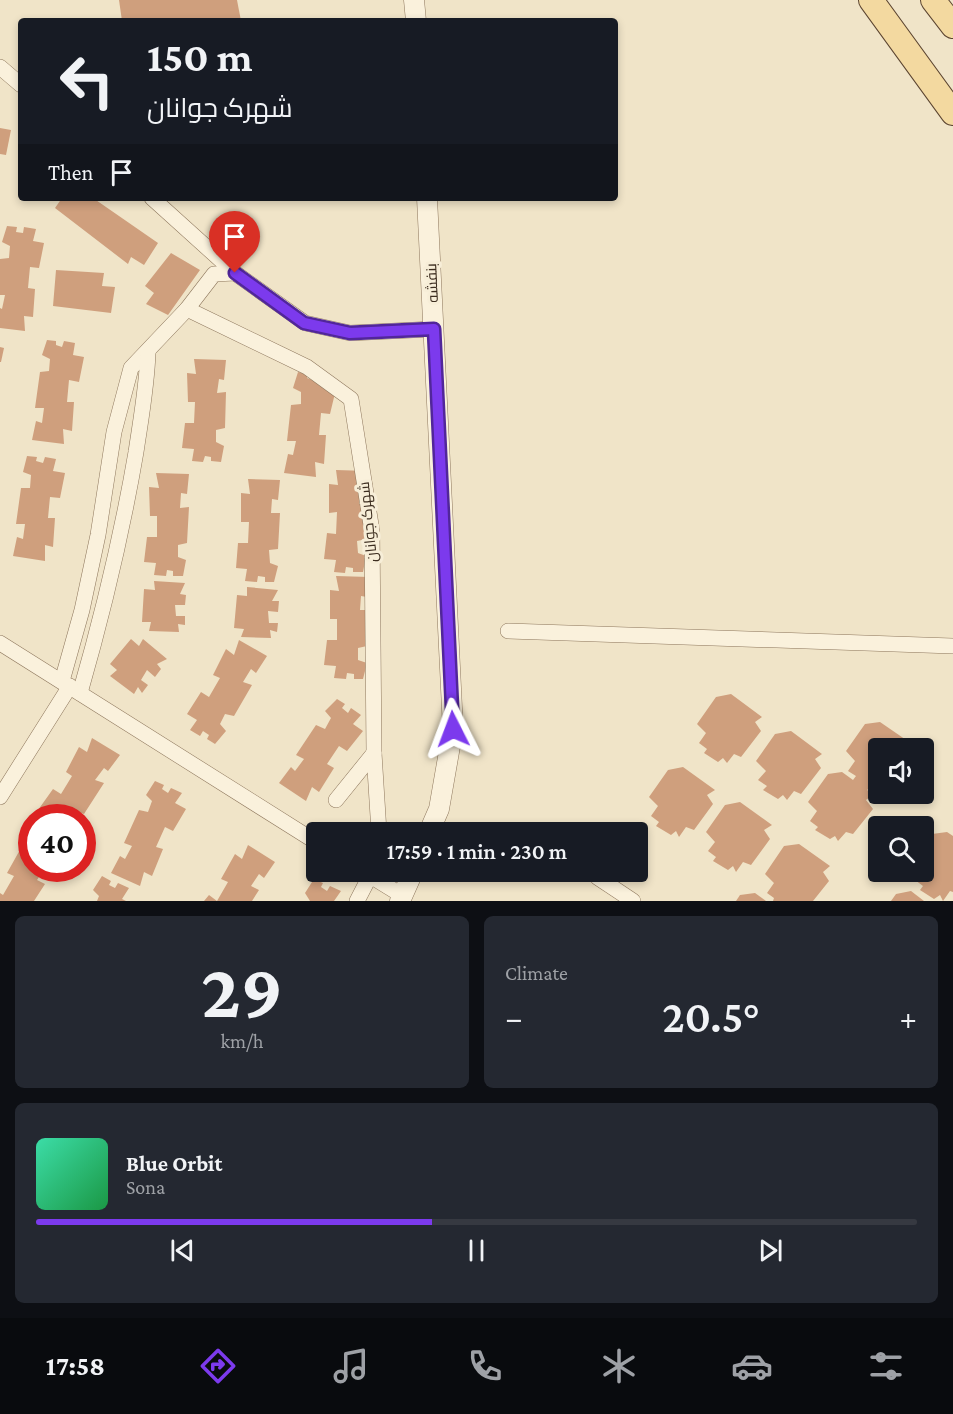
<!DOCTYPE html>
<meta charset="utf-8">
<style>
body{margin:0;font-family:"Crimson Pro",Cairo,serif;background:#242831;color:#f1f3f6;height:100vh;display:flex;flex-direction:column;font-size:22px;white-space:nowrap}
*{box-sizing:border-box;margin:0}
p{font-size:20px;color:#9ea1a6}
.icon{flex:none;width:33px;height:33px;fill:none;stroke:currentColor;stroke-width:2;stroke-linecap:round;stroke-linejoin:round}
.map{position:relative;height:901px;overflow:hidden}
.drawer{display:flex;flex-direction:column;gap:15px;padding:15px;background:#0d0f14;flex:1}
.drawer>*{flex:none}
.hud{position:absolute;left:18px;top:18px;width:600px;height:183px;border-radius:6px;box-shadow:0 3px 9px #0003;background:#171b24;color:#f1f3f6;overflow:hidden}
.controls{position:absolute;left:868px;top:738px;display:grid;gap:12px}
.controls a{display:grid;place-items:center;width:66px;height:66px;border-radius:6px;background:#171b24;box-shadow:0 3px 9px #0003;font-size:30px}
.speed{position:absolute;left:18px;top:804px;display:flex;gap:12px;font-size:30px;font-weight:700;text-align:center}
.speed>*{display:grid;place-content:center;width:78px;height:78px;border-radius:50%;background:#171b24;box-shadow:0 3px 9px #0003;line-height:1}
.speed .limit{border:9px solid #d22;background:#fff;color:#111}
.pin{position:absolute;display:grid;place-items:center;width:51px;height:51px;color:#fff;margin:-62px -26px;border-radius:50% 50% 50% 0;rotate:-45deg;box-shadow:0 0 6px #0007}
.pin .icon{rotate:45deg}
.me{position:absolute;width:66px;margin:-33px;rotate:357deg;stroke-linejoin:round;filter:drop-shadow(0 0 4px #0008)}
.turn{display:flex;align-items:center;gap:21px;height:126px;padding:0 30px;font-size:27px}
.turn .icon{width:78px;height:78px;stroke-width:2.5}
.turn b{display:block;font-size:42px;line-height:51px}
.then{display:flex;align-items:center;height:57px;padding:0 30px;background:#0003;gap:12px;font-size:22px}
.big{font-size:45px;font-weight:600;line-height:1.1}
.drawer .tile{flex:1;display:flex;flex-direction:column;justify-content:center;gap:9px;min-width:0;padding:0 21px;border-radius:9px;background:#242831}
.drawer .dial{align-items:center;gap:0}
.dial b{font-size:78px;line-height:1}
.song{display:flex;align-items:center;gap:18px}
.cover{width:72px;height:72px;border-radius:9px;background:linear-gradient(135deg,hsl(160 70% 55%),hsl(140 70% 35%))}
.played{height:6px;border-radius:3px;background:linear-gradient(90deg,#7c3aed 45%,#363941 45%)}
.keys{display:flex;justify-content:space-around;direction:ltr}
.heat{display:flex;justify-content:space-between;align-items:center;font-size:33px;direction:ltr}
.drawer .tiles{flex:1;display:grid;gap:15px;grid-template-columns:1fr 1fr}
.tile:last-child{grid-column:span 2}
.trip{position:absolute;left:306px;top:822px;width:342px;height:60px;border-radius:6px;background:#171b24;box-shadow:0 3px 9px #0003;font-weight:600;line-height:60px;text-align:center}
.tab-bar{display:flex;height:96px;justify-content:space-around;align-items:center;background:#090b0e;color:#9ea1a6}
.tab-bar .icon{width:42px;height:42px}
.tab-bar .active{color:#7c3aed}
.tab-bar b{font-size:27px;color:#f1f3f6}
.map>svg:first-child{display:block}
.building{fill:#cf9f7d}
.lines{fill:none;stroke-linecap:round;stroke-linejoin:round}
.minor-casing{stroke:#8d765c;stroke-width:16}
.tertiary-casing{stroke:#8d765c;stroke-width:21}
.primary-casing{stroke:#5b4430;stroke-width:26}
.minor{stroke:#faf1dc;stroke-width:15}
.tertiary{stroke:#faf1dc;stroke-width:20}
.primary{stroke:#f3d9a0;stroke-width:24}
.route-casing{stroke:#51269a;stroke-width:15}
.route{stroke:#7c3aed;stroke-width:10}
.labels{text-anchor:middle;dominant-baseline:central;stroke-width:6;stroke-linejoin:round;paint-order:stroke}
.street-label{font-size:15px;fill:#3d2e20;stroke:#f7eed8}
</style>
<div class="map">
<svg width="953" height="901" viewBox="0 0 953 901">
<rect width="100%" height="100%" fill="#f0e4c8"/>
<g class="building">
<polygon points="119,0 237,0 241,21 122,21"/>
<polygon points="0,128 11,130 6,155 0,154"/>
<polygon points="62,198 93,198 158,243 144,265 131,257 128,264 55,208"/>
<polygon points="7,226 17,227 16,232 23,233 24,227 36,229 33,241 44,243 39,268 30,267 28,288 35,289 33,317 24,316 25,331 0,328 0,308 2,309 5,295 0,295 0,259 9,258 10,246 2,242"/>
<polygon points="171,253 200,270 168,315 146,304 154,293 145,286"/>
<polygon points="56,270 104,273 102,286 115,287 111,313 53,306"/>
<polygon points="47,340 56,341 56,345 62,347 64,341 75,343 73,355 84,357 79,382 69,380 67,402 74,402 72,431 63,429 64,444 32,440 36,421 42,423 44,408 35,408 40,372 49,371 50,359 42,355"/>
<polygon points="0,347 4,348 1,362 0,362"/>
<polygon points="194,359 226,360 224,380 219,379 217,393 226,392 225,428 216,430 216,442 224,446 221,462 211,461 211,457 205,456 203,462 192,461 194,449 182,448 185,423 194,423 195,402 188,402 187,373 196,374"/>
<polygon points="298,372 308,374 307,378 336,389 330,414 321,413 319,435 326,435 324,464 315,462 316,477 284,473 288,454 293,455 296,441 287,441 291,405 301,404 301,392 293,388"/>
<polygon points="27,456 37,457 36,461 43,463 45,457 56,459 53,471 65,473 60,498 50,497 48,518 55,518 53,547 45,545 45,561 13,556 17,537 23,539 25,524 16,524 21,488 30,488 31,475 23,472"/>
<polygon points="336,470 368,471 360,489 359,504 368,503 367,539 357,541 358,553 366,556 363,572 353,572 353,568 346,567 345,573 334,572 336,560 324,559 327,533 336,534 337,512 329,513 329,484 338,485"/>
<polygon points="156,473 189,474 187,494 181,493 180,508 189,507 187,543 178,545 178,557 186,560 183,576 173,576 173,571 167,570 166,576 154,575 156,563 144,562 147,537 157,537 157,516 150,516 149,487 159,488"/>
<polygon points="248,479 280,480 278,500 272,499 271,513 280,513 278,549 269,550 270,563 278,566 274,582 265,582 265,577 258,576 257,582 245,581 247,569 236,568 238,543 248,543 249,522 241,522 241,493 250,494"/>
<polygon points="336,576 369,577 367,597 361,596 360,610 369,610 367,646 358,648 358,660 367,663 363,679 354,679 354,674 347,673 346,679 334,678 336,666 324,665 327,640 337,640 337,619 330,619 330,590 339,591"/>
<polygon points="154,581 185,583 180,594 186,595 185,605 175,605 176,616 185,616 185,625 178,624 179,632 149,631 151,622 142,622 144,589 155,590"/>
<polygon points="247,587 278,590 272,601 279,601 278,612 268,611 269,623 278,623 277,632 270,630 271,638 241,637 244,629 234,628 237,595 247,596"/>
<polygon points="131,639 139,646 143,639 167,659 157,664 161,669 155,677 147,670 141,680 148,685 142,693 138,687 134,694 110,676 117,670 110,664"/>
<polygon points="239,640 267,656 256,673 251,669 243,682 252,685 234,716 225,714 220,724 226,731 215,744 207,739 209,735 203,731 200,736 190,730 197,720 187,714 201,692 209,697 220,678 213,675 226,649 234,655"/>
<polygon points="731,694 762,717 755,722 761,731 741,757 734,754 727,763 723,758 718,762 704,753 707,749 699,743 706,733 697,724 716,697"/>
<polygon points="337,699 345,704 342,708 348,713 351,708 361,715 353,724 363,731 347,751 339,746 327,764 334,768 319,792 312,787 306,801 279,783 291,767 295,771 304,759 296,755 316,725 325,729 331,718 325,711"/>
<polygon points="880,722 912,744 906,748 879,748 879,787 876,791 873,785 867,790 874,794 866,800 873,809 853,834 846,832 838,841 835,836 830,839 815,830 818,827 810,821 817,811 808,802 828,774 842,772 853,780 856,776 848,771 855,761 846,751 865,724"/>
<polygon points="791,731 822,754 815,759 821,768 801,794 794,791 787,800 783,795 778,799 763,790 767,786 758,780 766,771 756,761 775,734"/>
<polygon points="92,738 120,755 108,771 104,768 95,780 104,783 84,814 75,811 72,818 46,818 38,810 53,789 61,794 72,776 66,772 79,747 87,752"/>
<polygon points="683,767 715,790 707,795 713,804 694,830 686,827 679,837 676,831 671,835 656,826 659,822 651,816 658,806 649,797 668,770"/>
<polygon points="155,781 164,785 162,789 168,793 171,788 182,793 175,803 186,809 173,831 165,827 156,847 163,849 152,876 144,872 140,886 111,873 120,856 125,859 132,846 124,843 139,810 148,812 152,801 146,795"/>
<polygon points="740,802 772,825 764,830 770,839 751,865 743,862 736,872 733,866 728,870 713,861 716,857 708,851 715,842 706,832 725,805"/>
<polygon points="947,832 953,836 953,892 950,891 943,901 940,895 934,899 920,890 923,886 915,880 924,872 924,845 932,834"/>
<polygon points="799,844 830,866 823,872 829,881 813,901 773,901 774,898 767,893 774,883 765,874 784,846"/>
<polygon points="248,845 275,862 264,878 259,874 251,886 259,890 252,901 204,901 209,895 217,901 228,882 221,879 235,854 242,859"/>
<polygon points="32,846 32,868 45,868 37,880 45,884 34,901 0,901 0,893 3,895 14,876 7,873 21,848 28,853"/>
<polygon points="102,876 111,881 109,885 115,888 118,883 129,888 122,899 126,901 97,901 99,896 93,890"/>
<polygon points="314,879 323,883 321,887 327,891 330,886 341,891 334,901 310,901 305,893"/>
<polygon points="911,891 924,901 891,901 896,894"/>
<polygon points="755,893 766,901 736,901 740,895"/>
</g>
<g class="lines">
<g class="minor-casing">
<g id="minor">
<polyline points="0,67 21,85"/>
<polyline points="152,198 235,273 305,323 350,333 434,329"/>
<polyline points="187,309 307,367 351,399 372,531 374,753 379,832"/>
<polyline points="508,631 953,646"/>
<polyline points="0,643 316,842"/>
<polyline points="62,681 82,610 98,535 114,432 131,368 187,309 214,274 235,273"/>
<path d="M80,693C103,613 122,534 136,452C141,418 147,386 148,352"/>
<polyline points="0,797 70,686"/>
<polyline points="336,800 374,753"/>
<polyline points="364,872 403,896"/>
<polyline points="597,877 633,901"/>
<polyline points="357,901 372,872"/>
</g>
</g>
<g class="tertiary-casing">
<g id="tertiary">
<polyline points="414,0 416,21"/>
<polyline points="427,198 453,729 439,809 429,832"/>
<polyline points="400,901 413,872"/>
</g>
</g>
<g class="primary-casing">
<g id="primary">
<polyline points="871,0 953,113"/>
<polyline points="933,0 953,26"/>
</g>
</g>
<use href="#minor" class="minor"/>
<use href="#tertiary" class="tertiary"/>
<use href="#primary" class="primary"/>
</g>
<g class="lines">
<g class="route-casing">
<polyline id="route" points="235,273 304,323 350,333 434,329 453,729"/>
</g>
<use href="#route" class="route"/>
</g>
<g class="labels">
<g class="street-label">
<text transform="translate(432 283) rotate(-93)">بنفشه</text>
<text transform="translate(368 522) rotate(-96)">شهرک جوانان</text>
</g>
</g>
</svg>
<div class="controls">
<a><svg class="icon" aria-label="sound" viewBox="0 0 24 24"><path d="M4 9h4l5-4v14l-5-4H4zM17 9q2 3 0 6"/></svg></a>
<a><svg class="icon" aria-label="search" viewBox="0 0 24 24"><circle cx="10" cy="10" r="6"/><path d="M15 15l6 6"/></svg></a>
</div>
<div class="speed"><div class="limit">40</div></div>
<div class="pin" style="left:235px;top:273px;background:#d93025"><svg class="icon" aria-label="arrive" viewBox="0 0 24 24"><path d="M6 21V4h12l-3 4 3 4H6"/></svg></div>
<svg class="me" style="left:453px;top:729px" viewBox="-20 -20 40 40"><path d="M0-17L14 15 0 8-14 15z" fill="#7c3aed" stroke="#fff" stroke-width="4"/></svg>
<div class="trip">17:59 · 1 min · 230 m</div>
<div class="hud">
<div class="turn"><svg class="icon" aria-label="left" viewBox="0 0 24 24"><path d="M17 20v-9H6M10 6l-5 5 5 5"/></svg><div><b>150 m</b>شهرک جوانان</div></div>
<div class="then">Then<svg class="icon" aria-label="arrive" viewBox="0 0 24 24"><path d="M6 21V4h12l-3 4 3 4H6"/></svg></div>
</div>
</div>
<section class="drawer">
<div class="tiles">
<div class="tile dial"><b>29</b><p>km/h</p></div>
<div class="tile"><p>Climate</p>
<div class="heat"><a>−</a><b class="big">20.5°</b><a>+</a></div>
</div>
<div class="tile">
<div class="song"><i class="cover"></i><div><b>Blue Orbit</b><p>Sona</p></div></div>
<div class="played"></div>
<div class="keys"><svg class="icon" aria-label="previous" viewBox="0 0 24 24"><path d="M18 5L8 12l10 7zM5 5v14"/></svg><svg class="icon" aria-label="pause" viewBox="0 0 24 24"><path d="M8 5v14M16 5v14"/></svg><svg class="icon" aria-label="next" viewBox="0 0 24 24"><path d="M6 5l10 7-10 7zM19 5v14"/></svg></div>
</div>
</div>
</section>
<nav class="tab-bar">
<b>17:58</b>
<svg class="icon active" aria-label="directions" viewBox="0 0 24 24"><path d="M12 3l9 9-9 9-9-9zM9 14v-3h6M13 9l2 2-2 2"/></svg>
<svg class="icon" aria-label="music" viewBox="0 0 24 24"><path d="M9 18V5l10-2v13"/><circle cx="6" cy="18" r="3"/><circle cx="16" cy="16" r="3"/></svg>
<svg class="icon" aria-label="phone" viewBox="0 0 24 24"><path d="M5 4h4l2 5-3 2q2 4 5 5l2-3 5 2v4C11 20 4 13 5 4z"/></svg>
<svg class="icon" aria-label="climate" viewBox="0 0 24 24"><path d="M12 3v18M4 7l16 10M4 17L20 7"/></svg>
<svg class="icon" aria-label="car" viewBox="0 0 24 24"><path d="M5 17H2v-5l4-1 3-4h7l3 4 3 1v5h-3M9 17h6M6 11h13"/><circle cx="7" cy="17" r="2"/><circle cx="17" cy="17" r="2"/></svg>
<svg class="icon" aria-label="filters" viewBox="0 0 24 24"><path d="M4 7h16M4 17h16"/><circle cx="9" cy="7" r="2"/><circle cx="15" cy="17" r="2"/></svg>
</nav>
